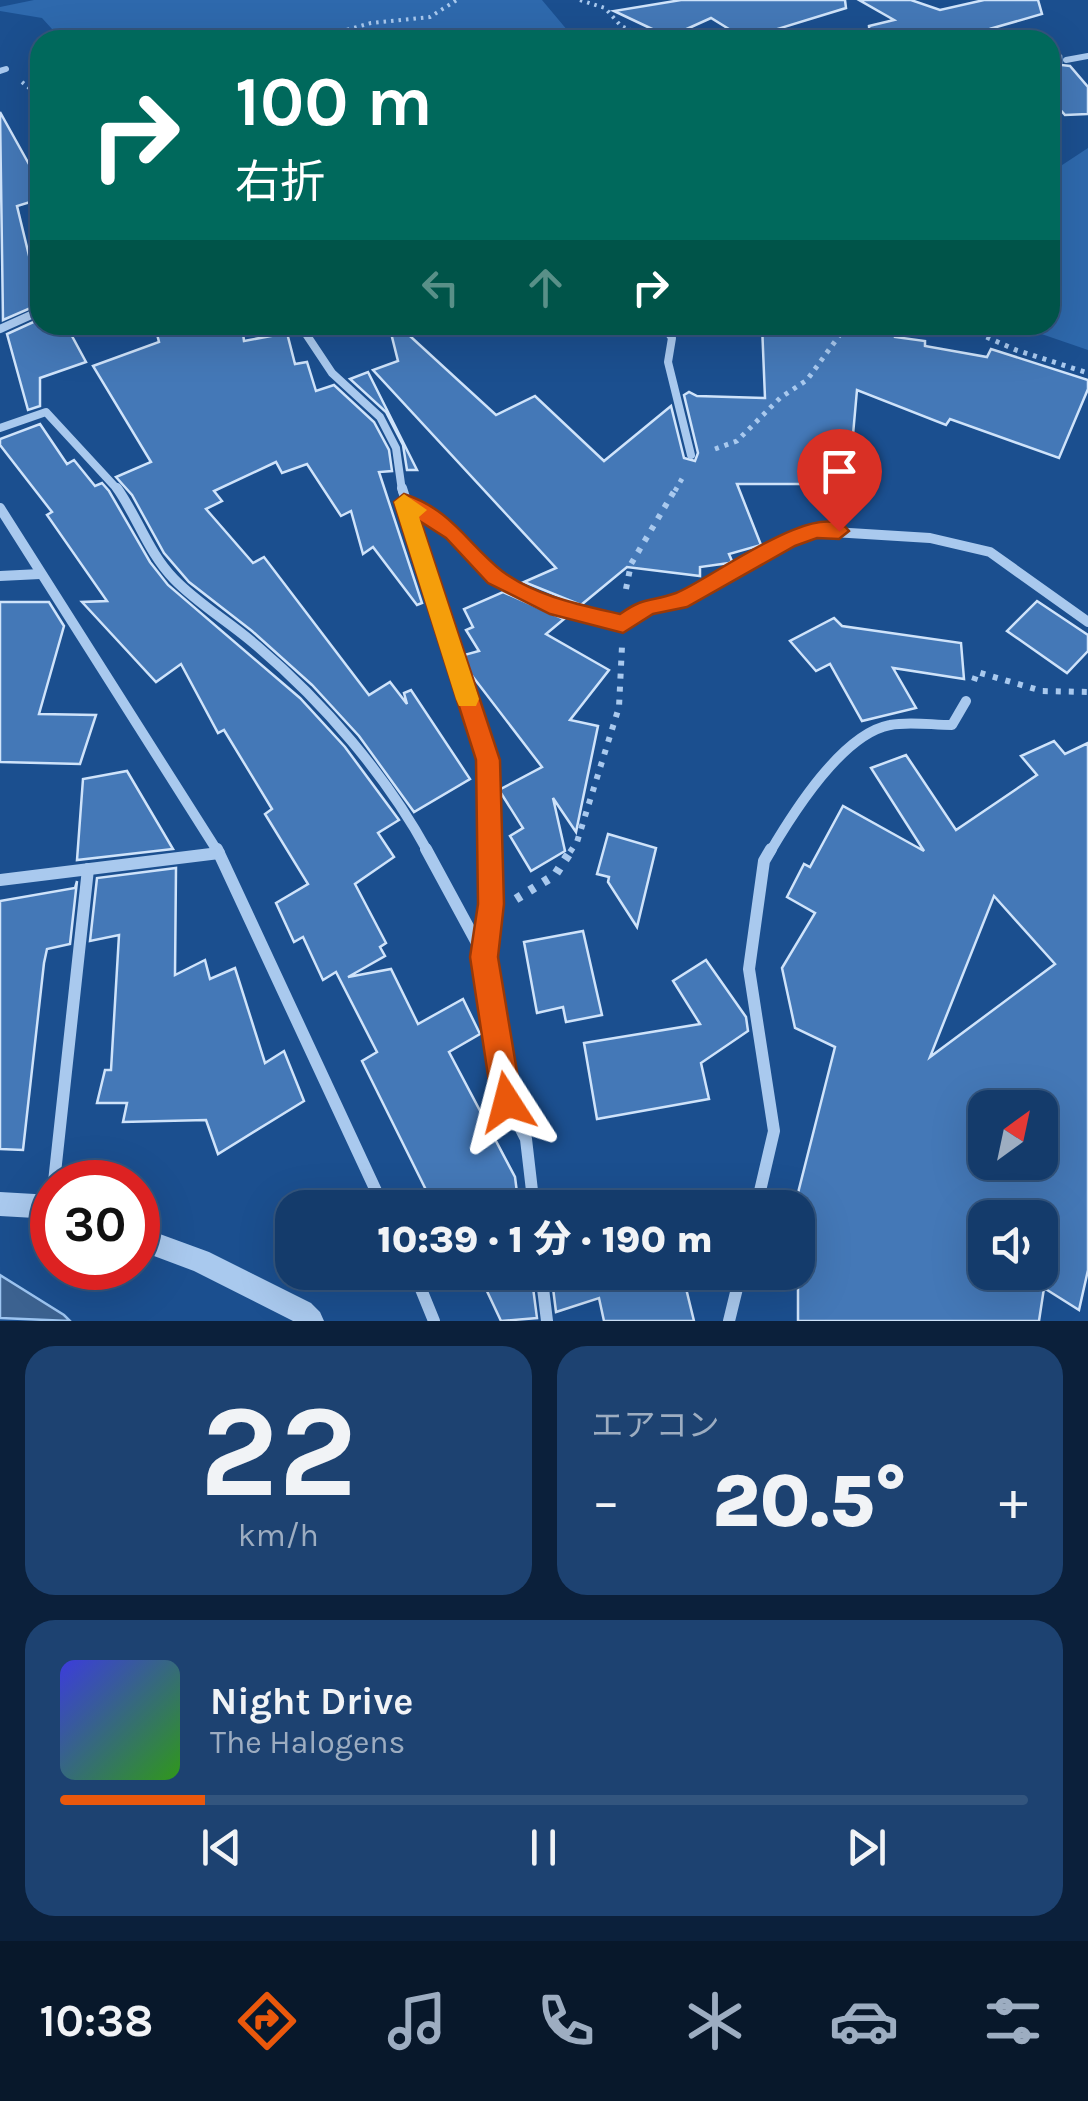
<!DOCTYPE html>
<html lang="ja">
<meta charset="utf-8">
<style>
body{margin:0;font-family:Karla,"Noto Sans JP",sans-serif;background:#1d4271;color:#f1f3f6;height:100vh;display:flex;flex-direction:column;font-size:38px;white-space:nowrap}
*{box-sizing:border-box;margin:0}
p{font-size:32px;color:#9dadc1}
.icon{flex:none;width:55px;height:55px;fill:none;stroke:currentColor;stroke-width:2;stroke-linecap:round;stroke-linejoin:round}
.map{position:relative;height:1321px;overflow:hidden}
.sheet{display:flex;flex-direction:column;gap:25px;padding:25px;background:#0b203b;flex:1}
.sheet>*{flex:none}
.guide{position:absolute;left:30px;top:30px;width:1030px;height:305px;border-radius:30px;box-shadow:0 10px 40px #0002,0 0 0 2px #33557e;background:#00695c;color:#fff;overflow:hidden}
.needle{width:65px;rotate:33deg}
.controls{position:absolute;left:968px;top:1090px;display:grid;gap:20px}
.controls a{display:grid;place-items:center;width:90px;height:90px;border-radius:20px;background:#143b6b;box-shadow:0 10px 40px #0002,0 0 0 2px #33557e;font-size:50px}
.speed{position:absolute;left:30px;top:1160px;display:flex;gap:20px;font-size:50px;font-weight:700;text-align:center}
.speed>*{display:grid;place-content:center;width:130px;height:130px;border-radius:50%;background:#143b6b;box-shadow:0 10px 40px #0002,0 0 0 2px #33557e;line-height:1}
.speed .limit{border:15px solid #d22;background:#fff;color:#111}
.pin{position:absolute;display:grid;place-items:center;width:85px;height:85px;color:#fff;margin:-102px -42px;border-radius:50% 50% 50% 0;rotate:-45deg;box-shadow:0 0 10px #0007}
.pin .icon{rotate:45deg}
.me{position:absolute;width:110px;margin:-55px;rotate:351deg;stroke-linejoin:round;filter:drop-shadow(0 0 8px #0008)}
.turn{display:flex;align-items:center;gap:35px;height:210px;padding:0 40px;font-size:45px}
.turn .icon{width:130px;height:130px;stroke-width:2.5}
.turn b{display:block;font-size:70px;line-height:85px}
.lanes{display:flex;align-items:center;height:95px;padding:0 40px;background:#0003;justify-content:center;gap:50px;direction:ltr}
.lanes .off{opacity:.35}
.big{font-size:75px;font-weight:800;line-height:1.1}
.sheet .tile{flex:1;display:flex;flex-direction:column;justify-content:center;gap:15px;min-width:0;padding:0 35px;border-radius:30px;background:#1d4271}
.sheet .dial{align-items:center;gap:0}
.dial b{font-size:130px;line-height:1}
.song{display:flex;align-items:center;gap:30px}
.cover{width:120px;height:120px;border-radius:15px;background:linear-gradient(135deg,hsl(240 70% 55%),hsl(110 70% 35%))}
.played{height:10px;border-radius:5px;background:linear-gradient(90deg,#ea580c 15%,#33557e 15%)}
.keys{display:flex;justify-content:space-around;direction:ltr}
.heat{display:flex;justify-content:space-between;align-items:center;font-size:55px;direction:ltr}
.sheet .tiles{flex:1;display:grid;gap:25px;grid-template-columns:1fr 1fr}
.tile:last-child{grid-column:span 2}
.trip{position:absolute;left:275px;top:1190px;width:540px;height:100px;border-radius:30px;background:#143b6b;box-shadow:0 10px 40px #0002,0 0 0 2px #33557e;font-weight:800;line-height:100px;text-align:center}
.menu{display:flex;height:160px;justify-content:space-around;align-items:center;background:#08182b;color:#9dadc1}
.menu .icon{width:70px;height:70px}
.menu .on{color:#ea580c}
.menu b{font-size:45px;color:#f1f3f6}
.map>svg:first-child{display:block}
.green{fill:#2e69ad}
.water{fill:#3c6290;stroke:#9cc4f0;stroke-width:2.5}
.building{fill:#4478b7;stroke:#cfe3fa;stroke-width:2.5;fill-rule:evenodd}
.lines{fill:none;stroke-linecap:round;stroke-linejoin:round}
.path-far3{stroke:#a9c9ee;stroke-width:4;stroke-dasharray:2.5 5;stroke-linecap:butt}
.path-far2{stroke:#a9c9ee;stroke-width:5;stroke-dasharray:4 6;stroke-linecap:butt}
.path-far1{stroke:#a9c9ee;stroke-width:6;stroke-dasharray:5 8;stroke-linecap:butt}
.path{stroke:#a9c9ee;stroke-width:9;stroke-dasharray:6 10;stroke-linecap:butt}
.minor-far3{stroke:#a9c9ee;stroke-width:6}
.minor-far2{stroke:#a9c9ee;stroke-width:8}
.minor-far1{stroke:#a9c9ee;stroke-width:10}
.minor{stroke:#a9c9ee;stroke-width:12}
.tertiary{fill:#a9c9ee;fill-rule:evenodd}
.route{fill:#ea580c;stroke:#983908;stroke-width:2.5}
.slow{fill:#f59e0b}
</style>
<div class="map">
<svg width="1088" height="1321" viewBox="0 0 1088 1321">
<rect width="100%" height="100%" fill="#1b4f8f"/>
<g class="green">
<polygon points="34,0 542,0 568,31 554,40 62,40 42,18 0,11 0,7"/>
<polygon points="1088,148 1088,350 1015,325 1050,325 1050,173"/>
</g>
<polygon class="water" points="0,1275 64,1315 70,1321 0,1318"/>
<g class="building">
<polygon points="681,0 845,0 846,8 745,39 711,18 669,37 614,11"/>
<polygon points="859,0 911,0 940,10 984,0 1038,0 1042,14 993,28 1011,35 1011,40 870,40 869,26 894,20"/>
<polygon points="1050,43 1061,56 1061,65 1070,66 1088,87 1088,114 1065,115 1050,98"/>
<polygon points="0,112 40,184 40,199 17,206 32,268 40,266 40,304 3,320"/>
<polygon points="40,319 40,325 66,325 86,362 40,378 40,406 28,410 7,334"/>
<polygon points="164,325 242,325 244,341 287,333 295,364 307,362 316,391 334,385 374,422 389,450 392,471 379,472 422,603 417,605 373,547 363,554 351,511 341,516 307,464 282,473 276,462 214,491 222,501 206,509 253,563 264,557 369,695 390,682 407,704 404,693 411,690 470,779 414,812 359,736 312,685 252,631 189,582 164,553 132,495 116,477 151,462 93,366 159,342 157,334 166,333"/>
<polygon points="389,325 398,325 496,415 535,396 604,461 671,406 684,458 695,461 698,453 684,395 689,392 697,396 765,398 762,325 854,325 895,332 895,337 925,341 925,346 987,357 991,349 1088,380 1088,389 1059,458 950,419 946,425 857,390 851,457 836,484 737,484 761,545 729,554 732,561 729,563 700,567 700,576 627,567 581,605 524,582 556,568 373,370 398,361"/>
<polygon points="368,372 417,470 407,470 403,445 386,412 350,379"/>
<polygon points="40,424 67,464 74,460 95,486 102,483 109,491 150,562 168,585 300,698 345,747 399,820 378,833 394,857 355,884 386,943 380,947 385,956 348,977 391,969 418,1024 463,999 480,1034 449,1052 515,1177 519,1208 435,1208 362,1061 377,1052 336,972 323,980 303,937 294,942 276,903 308,884 265,814 272,809 224,730 218,733 181,664 156,682 82,602 107,601 47,515 52,512 0,445 0,439"/>
<polygon points="503,592 564,619 546,634 609,670 570,720 598,726 576,832 553,798 565,851 531,871 510,836 523,828 499,790 542,767 470,673 464,655 479,651 466,630 473,627 464,609"/>
<polygon points="1037,601 1088,635 1088,651 1067,673 1007,631"/>
<polygon points="0,602 49,602 64,626 39,714 96,715 80,764 0,762"/>
<polygon points="834,618 842,626 961,643 964,679 893,668 916,708 862,721 830,664 816,671 790,641"/>
<path d="M1054,741L1065,754L1088,743V1270L1079,1310L1044,1288L1039,1321H798V1193L835,1047L795,1028L782,968L815,913L787,897L804,864L810,867L843,806L924,851L871,768L906,755L956,830L1037,775L1021,756ZM994,896L1055,964L930,1057ZM985,1108H1040V1162H985ZM985,1218H1040V1272H985Z"/>
<polygon points="127,771 173,849 77,860 83,779"/>
<polygon points="608,834 656,848 637,927 608,882 609,877 597,874"/>
<polygon points="176,868 175,975 205,960 210,979 235,968 265,1063 284,1051 304,1101 218,1154 206,1120 123,1122 127,1103 97,1103 105,1070 111,1070 119,935 90,941 97,878"/>
<polygon points="77,881 70,944 47,949 44,963 23,1150 0,1149 0,901 75,888"/>
<polygon points="583,931 602,1015 566,1022 563,1007 537,1013 524,942"/>
<polygon points="706,960 746,1017 748,1031 701,1063 709,1099 597,1119 584,1043 700,1024 673,981"/>
<polygon points="478,1272 531,1272 537,1318 501,1321"/>
<polygon points="551,1272 682,1272 694,1321 604,1321 599,1298 556,1312"/>
</g>
<g class="lines">
<g class="path-far3">
<polyline points="580,0 605,8 621,26 655,40"/>
<polyline points="311,40 371,23 430,17 457,0"/>
<polyline points="22,82 40,97"/>
</g>
<g class="path-far2">
<polyline points="959,325 1016,350 1088,373"/>
<polyline points="715,449 737,441 780,398 807,380 847,325"/>
<polyline points="675,491 683,477"/>
</g>
<g class="path-far1">
<polyline points="626,589 631,564 676,488"/>
<polyline points="974,681 977,672 1042,691 1088,692"/>
<polyline points="570,852 577,842 619,707 622,646"/>
</g>
<polyline class="path" points="516,899 555,875 572,849"/>
<g class="minor-far3">
<polyline points="1066,60 1088,56"/>
<polyline points="0,71 6,69"/>
</g>
<g class="minor-far2">
<polyline points="300,325 332,373 380,417 396,448 402,491"/>
<polyline points="663,325 672,338 668,362 691,455"/>
<polyline points="0,329 40,311"/>
<polyline points="0,428 46,412 119,491"/>
</g>
<g class="minor-far1">
<path d="M117,488C138,518 148,552 174,579C198,604 231,623 257,646C324,703 386,775 428,852"/>
<polyline points="402,488 488,760 490,852"/>
<polyline points="405,502 453,532 495,578 557,608 623,624 648,606 680,601 788,540 817,531 930,538 990,552 1088,622"/>
<polyline points="0,508 218,852"/>
<polyline points="0,576 40,574"/>
<path d="M770,852C793,813 842,734 890,725C909,721 932,725 952,725L966,701"/>
</g>
<g class="minor">
<polyline points="217,849 384,1208"/>
<polyline points="426,849 484,956"/>
<polyline points="490,849 491,904 484,957 507,1102 526,1139 534,1208"/>
<polyline points="0,880 219,853"/>
<polyline points="54,1182 88,869"/>
<polyline points="756,1208 774,1131 749,969 764,861 771,849"/>
<polyline points="414,1272 434,1321"/>
<polyline points="541,1272 547,1321"/>
<polyline points="729,1321 741,1272"/>
</g>
<g class="tertiary">
<polygon points="0,1192 52,1195 52,1219 0,1216"/>
<polygon points="138,1226 209,1252 311,1303 320,1312 324,1321 293,1321 194,1271 138,1250"/>
</g>
</g>
<path class="route" d="M404,494C451,509 468,544 502,571C535,596 581,605 620,614C645,596 651,602 676,593C708,581 822,493 849,531L839,539L817,538L795,546L687,607L653,614L623,633L550,614L488,583L446,538L421,522L500,760L504,904L498,957L522,1102L518,1113L507,1117L496,1113L492,1102L470,957L478,904L476,760L394,502Z"/>
<polygon class="slow" points="404,494 427,510 419,517 479,699 476,706 459,706 456,699 394,502"/>
</svg>
<div class="controls">
<a><svg class="needle" viewBox="-14 -14 28 28"><path d="M0-13l5 13h-10z" fill="#e53935"/><path d="M0 13l5-13h-10z" fill="#9dadc1"/></svg></a>
<a><svg class="icon" aria-label="sound" viewBox="0 0 24 24"><path d="M4 9h4l5-4v14l-5-4H4zM17 9q2 3 0 6"/></svg></a>
</div>
<div class="speed"><div class="limit">30</div></div>
<div class="pin" style="left:839px;top:531px;background:#d93025"><svg class="icon" aria-label="arrive" viewBox="0 0 24 24"><path d="M6 21V4h12l-3 4 3 4H6"/></svg></div>
<svg class="me" style="left:507px;top:1102px" viewBox="-20 -20 40 40"><path d="M0-17L14 15 0 8-14 15z" fill="#ea580c" stroke="#fff" stroke-width="4"/></svg>
<div class="trip">10:39 · 1 分 · 190 m</div>
<div class="guide">
<div class="turn"><svg class="icon" aria-label="right" viewBox="0 0 24 24"><path d="M7 20v-9h11M14 6l5 5-5 5"/></svg><div><b>100 m</b>右折</div></div>
<div class="lanes"><svg class="icon off" aria-label="left" viewBox="0 0 24 24"><path d="M17 20v-9H6M10 6l-5 5 5 5"/></svg><svg class="icon off" aria-label="ahead" viewBox="0 0 24 24"><path d="M12 20V5M6 11l6-6 6 6"/></svg><svg class="icon" aria-label="right" viewBox="0 0 24 24"><path d="M7 20v-9h11M14 6l5 5-5 5"/></svg></div>
</div>
</div>
<section class="sheet">
<div class="tiles">
<div class="tile dial"><b>22</b><p>km/h</p></div>
<div class="tile"><p>エアコン</p>
<div class="heat"><a>−</a><b class="big">20.5°</b><a>+</a></div>
</div>
<div class="tile">
<div class="song"><i class="cover"></i><div><b>Night Drive</b><p>The Halogens</p></div></div>
<div class="played"></div>
<div class="keys"><svg class="icon" aria-label="previous" viewBox="0 0 24 24"><path d="M18 5L8 12l10 7zM5 5v14"/></svg><svg class="icon" aria-label="pause" viewBox="0 0 24 24"><path d="M8 5v14M16 5v14"/></svg><svg class="icon" aria-label="next" viewBox="0 0 24 24"><path d="M6 5l10 7-10 7zM19 5v14"/></svg></div>
</div>
</div>
</section>
<nav class="menu">
<b>10:38</b>
<svg class="icon on" aria-label="directions" viewBox="0 0 24 24"><path d="M12 3l9 9-9 9-9-9zM9 14v-3h6M13 9l2 2-2 2"/></svg>
<svg class="icon" aria-label="music" viewBox="0 0 24 24"><path d="M9 18V5l10-2v13"/><circle cx="6" cy="18" r="3"/><circle cx="16" cy="16" r="3"/></svg>
<svg class="icon" aria-label="phone" viewBox="0 0 24 24"><path d="M5 4h4l2 5-3 2q2 4 5 5l2-3 5 2v4C11 20 4 13 5 4z"/></svg>
<svg class="icon" aria-label="climate" viewBox="0 0 24 24"><path d="M12 3v18M4 7l16 10M4 17L20 7"/></svg>
<svg class="icon" aria-label="car" viewBox="0 0 24 24"><path d="M5 17H2v-5l4-1 3-4h7l3 4 3 1v5h-3M9 17h6M6 11h13"/><circle cx="7" cy="17" r="2"/><circle cx="17" cy="17" r="2"/></svg>
<svg class="icon" aria-label="filters" viewBox="0 0 24 24"><path d="M4 7h16M4 17h16"/><circle cx="9" cy="7" r="2"/><circle cx="15" cy="17" r="2"/></svg>
</nav>
